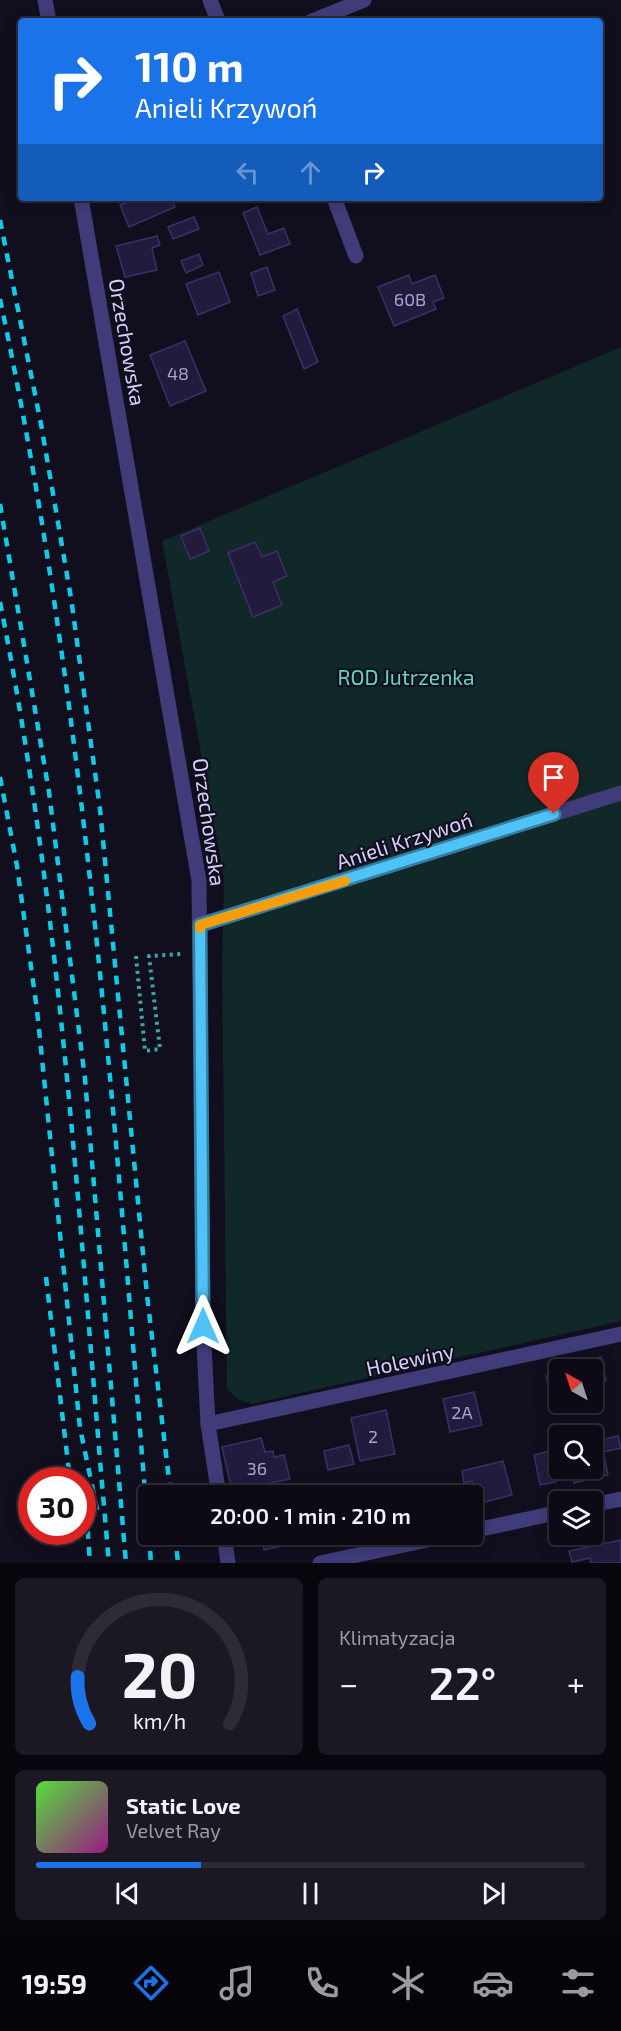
<!DOCTYPE html>
<html lang="pl">
<meta charset="utf-8">
<style>
body{margin:0;font-family:"Exo 2",sans-serif;background:#1b1823;color:#f1f3f6;height:100vh;display:flex;flex-direction:column;font-size:22px;white-space:nowrap}
*{box-sizing:border-box;margin:0}
p{font-size:20px;color:#9a9aa1}
.icon{flex:none;width:33px;height:33px;fill:none;stroke:currentColor;stroke-width:2;stroke-linecap:round;stroke-linejoin:round}
.map{position:relative;height:1563px;overflow:hidden}
.panel{display:flex;flex-direction:column;gap:15px;padding:15px;background:#07060c;flex:1}
.panel>*{flex:none}
.guide{position:absolute;left:18px;top:18px;width:585px;height:183px;border-radius:6px;box-shadow:0 3px 15px #0003,0 0 0 2px #2d2b35;background:#1a73e8;color:#fff;overflow:hidden}
.needle{width:39px;rotate:321deg}
.fabs{position:absolute;left:549px;top:1359px;display:grid;gap:12px}
.fabs a{display:grid;place-items:center;width:54px;height:54px;border-radius:6px;background:#0d0a16;box-shadow:0 3px 15px #0003,0 0 0 2px #2d2b35;font-size:30px}
.speed{position:absolute;left:18px;top:1467px;display:flex;gap:12px;font-size:30px;font-weight:700;text-align:center}
.speed>*{display:grid;place-content:center;width:78px;height:78px;border-radius:50%;background:#0d0a16;box-shadow:0 3px 15px #0003,0 0 0 2px #2d2b35;line-height:1}
.speed .limit{border:9px solid #d22;background:#fff;color:#111}
.pin{position:absolute;display:grid;place-items:center;width:51px;height:51px;color:#fff;margin:-62px -26px;border-radius:50% 50% 50% 0;rotate:-45deg;box-shadow:0 0 6px #0007}
.pin .icon{rotate:45deg}
.me{position:absolute;width:66px;margin:-33px;rotate:0deg;stroke-linejoin:round;filter:drop-shadow(0 0 4px #0008)}
.turn{display:flex;align-items:center;gap:21px;height:126px;padding:0 18px;font-size:27px}
.turn .icon{width:78px;height:78px;stroke-width:2.5}
.turn b{display:block;font-size:42px;line-height:51px}
.lanes{display:flex;align-items:center;height:57px;padding:0 18px;background:#0003;justify-content:center;gap:30px;direction:ltr}
.lanes .off{opacity:.35}
.big{font-size:45px;font-weight:600;line-height:1.1}
.panel .card{flex:1;display:flex;flex-direction:column;justify-content:center;gap:9px;min-width:0;padding:0 21px;border-radius:9px;background:#1b1823}
.panel .dial{align-items:center;gap:0}
.dial svg{height:156px;overflow:visible;fill:none;stroke:#2d2b35;stroke-width:7;stroke-linecap:round;text-anchor:middle}
.dial text{fill:#f1f3f6;stroke:none}
.song{display:flex;align-items:center;gap:18px}
.cover{width:72px;height:72px;border-radius:9px;background:linear-gradient(135deg,hsl(110 70% 55%),hsl(310 70% 35%))}
.played{height:6px;border-radius:3px;background:linear-gradient(90deg,#1a73e8 30%,#2d2b35 30%)}
.keys{display:flex;justify-content:space-around;direction:ltr}
.heat{display:flex;justify-content:space-between;align-items:center;font-size:33px;direction:ltr}
.panel .tiles{flex:1;display:grid;gap:15px;grid-template-columns:1fr 1fr}
.card:last-child{grid-column:span 2}
.trip{position:absolute;left:138px;top:1485px;width:345px;height:60px;border-radius:6px;background:#0d0a16;box-shadow:0 3px 15px #0003,0 0 0 2px #2d2b35;font-weight:600;line-height:60px;text-align:center}
.tabs{display:flex;height:96px;justify-content:space-around;align-items:center;background:#050409;color:#9a9aa1}
.tabs .icon{width:42px;height:42px}
.tabs .current{color:#1a73e8}
.tabs b{font-size:27px;color:#f1f3f6}
.map>svg:first-child{display:block}
.green{fill:#112828}
.building{fill:#231b3e;stroke:#3c2f68;stroke-width:1.5}
.lines{fill:none;stroke-linecap:round;stroke-linejoin:round}
.path{stroke:#36a8a5;stroke-width:4;stroke-dasharray:3 4.5;stroke-linecap:butt}
.service{stroke:#403c7a;stroke-width:15}
.minor{stroke:#403c7a;stroke-width:15}
.rail{stroke:#10cae6;stroke-width:4.5;stroke-dasharray:9 8;stroke-linecap:butt}
.route-casing{stroke:#337fa1;stroke-width:15}
.route{stroke:#4fc3f7;stroke-width:10}
.slow{stroke:#f59e0b;stroke-width:10}
.labels{text-anchor:middle;dominant-baseline:central;stroke-width:4.5;stroke-linejoin:round;paint-order:stroke}
.number-label{font-size:18px;fill:#a8a2cc}
.street-label{font-size:21px;fill:#d5cffc;stroke:#110e1e}
.park-label{font-size:21px;fill:#60d6bc;stroke:#110e1e}
</style>
<div class="map">
<svg width="621" height="1563" viewBox="0 0 621 1563">
<rect width="100%" height="100%" fill="#110e1e"/>
<polygon class="green" points="621,347 621,1321 252,1404 239,1400 227,1389 222,966 224,878 162,541"/>
<g class="building">
<polygon points="130,198 171,198 175,207 129,227 120,205 131,201"/>
<polygon points="257,207 268,234 284,228 290,244 260,255 243,213"/>
<polygon points="194,217 199,229 173,239 168,227"/>
<polygon points="157,236 160,245 152,248 157,270 125,277 116,246"/>
<polygon points="199,254 203,265 186,273 181,261"/>
<polygon points="267,267 275,290 258,296 251,273"/>
<polygon points="219,272 230,302 198,315 186,284"/>
<polygon points="409,275 412,284 435,275 444,298 433,302 436,309 394,326 378,287"/>
<polygon points="297,309 318,362 304,369 283,316"/>
<polygon points="185,341 206,391 170,406 150,355"/>
<polygon points="200,528 209,551 190,559 181,536"/>
<polygon points="255,542 262,557 277,551 287,576 273,582 282,605 253,617 228,553"/>
<polygon points="601,1357 606,1381 592,1384 592,1370 586,1370 583,1361"/>
<polygon points="560,1373 560,1402 585,1402 553,1409 546,1376"/>
<polygon points="474,1392 482,1425 450,1432 443,1399"/>
<polygon points="386,1410 395,1454 360,1461 351,1418"/>
<polygon points="618,1436 621,1448 603,1452 608,1475 574,1483 570,1468 592,1468 592,1442"/>
<polygon points="261,1438 265,1452 273,1451 274,1457 284,1455 290,1479 232,1491 222,1447"/>
<polygon points="349,1445 354,1464 328,1470 324,1451"/>
<polygon points="550,1451 556,1482 540,1485 534,1455"/>
<polygon points="503,1461 512,1495 477,1504 472,1481 464,1483 462,1471"/>
<polygon points="391,1488 393,1496 361,1496"/>
<polygon points="261,1534 297,1534 299,1542 264,1550"/>
<polygon points="621,1540 621,1563 591,1563 590,1558 572,1562 569,1551"/>
</g>
<g class="lines">
<polyline class="path" points="136,956 145,1051 160,1049 149,956 182,954"/>
<g class="service">
<polyline points="210,0 218,21"/>
<polyline points="312,21 364,0"/>
<polyline points="334,198 356,256"/>
</g>
<g class="minor">
<polyline points="45,0 49,21"/>
<polyline points="81,198 199,881 203,1326 208,1424 219,1496"/>
<polyline points="200,925 621,793"/>
<polyline points="208,1424 621,1334"/>
<polyline points="592,1505 621,1499"/>
<polyline points="472,1531 560,1512"/>
<polyline points="224,1534 228,1563"/>
<polyline points="320,1563 455,1534"/>
</g>
<g class="rail">
<polyline points="0,220 41,424 71,598 100,809 147,1295 171,1496"/>
<path d="M0,299C86,704 114,1117 148,1528"/>
<polyline points="0,504 49,792 85,1079 126,1563"/>
<path d="M0,602C63,918 80,1243 109,1563"/>
<polyline points="0,777 17,866 37,1010 80,1428 98,1514"/>
<polyline points="46,1277 70,1480"/>
<polyline points="84,1479 90,1563"/>
<polyline points="149,1534 151,1563"/>
<polyline points="175,1534 178,1563"/>
</g>
</g>
<g class="lines">
<g class="route-casing">
<polyline id="route" points="203,1326 200,925 554,814"/>
</g>
<use href="#route" class="route"/>
<polyline class="slow" points="200,928 200,925 345,881"/>
</g>
<g class="labels">
<g class="number-label">
<text x="410" y="299">60B</text>
<text x="178" y="373">48</text>
<text x="462" y="1412">2A</text>
<text x="373" y="1436">2</text>
<text x="257" y="1468">36</text>
</g>
<g class="street-label">
<text transform="translate(128 342) rotate(80)">Orzechowska</text>
<text transform="translate(210 822) rotate(82)">Orzechowska</text>
<text transform="translate(404 840) rotate(-18)">Anieli Krzywoń</text>
<text transform="translate(410 1359) rotate(-12)">Holewiny</text>
</g>
<g class="park-label">
<text x="406" y="676">ROD Jutrzenka</text>
</g>
</g>
</svg>
<div class="fabs">
<a><svg class="needle" viewBox="-14 -14 28 28"><path d="M0-13l5 13h-10z" fill="#e53935"/><path d="M0 13l5-13h-10z" fill="#9a9aa1"/></svg></a>
<a><svg class="icon" aria-label="search" viewBox="0 0 24 24"><circle cx="10" cy="10" r="6"/><path d="M15 15l6 6"/></svg></a>
<a><svg class="icon" aria-label="layers" viewBox="0 0 24 24"><path d="M12 4l9 5-9 5-9-5zM3 14l9 5 9-5"/></svg></a>
</div>
<div class="speed"><div class="limit">30</div></div>
<div class="pin" style="left:554px;top:814px;background:#d93025"><svg class="icon" aria-label="arrive" viewBox="0 0 24 24"><path d="M6 21V4h12l-3 4 3 4H6"/></svg></div>
<svg class="me" style="left:203px;top:1326px" viewBox="-20 -20 40 40"><path d="M0-17L14 15 0 8-14 15z" fill="#4fc3f7" stroke="#fff" stroke-width="4"/></svg>
<div class="trip">20:00 · 1 min · 210 m</div>
<div class="guide">
<div class="turn"><svg class="icon" aria-label="right" viewBox="0 0 24 24"><path d="M7 20v-9h11M14 6l5 5-5 5"/></svg><div><b>110 m</b>Anieli Krzywoń</div></div>
<div class="lanes"><svg class="icon off" aria-label="left" viewBox="0 0 24 24"><path d="M17 20v-9H6M10 6l-5 5 5 5"/></svg><svg class="icon off" aria-label="ahead" viewBox="0 0 24 24"><path d="M12 20V5M6 11l6-6 6 6"/></svg><svg class="icon" aria-label="right" viewBox="0 0 24 24"><path d="M7 20v-9h11M14 6l5 5-5 5"/></svg></div>
</div>
</div>
<section class="panel">
<div class="tiles">
<div class="card dial"><svg viewBox="0 0 100 80">
<path d="M14 69A42 42 0 1 1 86 69"/>
<path d="M14 69A42 42 0 0 1 8 45" stroke="#1a73e8"/>
<text x="50" y="56" font-size="32" font-weight="700">20</text>
<text x="50" y="72" font-size="11">km/h</text>
</svg></div>
<div class="card"><p>Klimatyzacja</p>
<div class="heat"><a>−</a><b class="big">22°</b><a>+</a></div>
</div>
<div class="card">
<div class="song"><i class="cover"></i><div><b>Static Love</b><p>Velvet Ray</p></div></div>
<div class="played"></div>
<div class="keys"><svg class="icon" aria-label="previous" viewBox="0 0 24 24"><path d="M18 5L8 12l10 7zM5 5v14"/></svg><svg class="icon" aria-label="pause" viewBox="0 0 24 24"><path d="M8 5v14M16 5v14"/></svg><svg class="icon" aria-label="next" viewBox="0 0 24 24"><path d="M6 5l10 7-10 7zM19 5v14"/></svg></div>
</div>
</div>
</section>
<nav class="tabs">
<b>19:59</b>
<svg class="icon current" aria-label="directions" viewBox="0 0 24 24"><path d="M12 3l9 9-9 9-9-9zM9 14v-3h6M13 9l2 2-2 2"/></svg>
<svg class="icon" aria-label="music" viewBox="0 0 24 24"><path d="M9 18V5l10-2v13"/><circle cx="6" cy="18" r="3"/><circle cx="16" cy="16" r="3"/></svg>
<svg class="icon" aria-label="phone" viewBox="0 0 24 24"><path d="M5 4h4l2 5-3 2q2 4 5 5l2-3 5 2v4C11 20 4 13 5 4z"/></svg>
<svg class="icon" aria-label="climate" viewBox="0 0 24 24"><path d="M12 3v18M4 7l16 10M4 17L20 7"/></svg>
<svg class="icon" aria-label="car" viewBox="0 0 24 24"><path d="M5 17H2v-5l4-1 3-4h7l3 4 3 1v5h-3M9 17h6M6 11h13"/><circle cx="7" cy="17" r="2"/><circle cx="17" cy="17" r="2"/></svg>
<svg class="icon" aria-label="filters" viewBox="0 0 24 24"><path d="M4 7h16M4 17h16"/><circle cx="9" cy="7" r="2"/><circle cx="15" cy="17" r="2"/></svg>
</nav>
